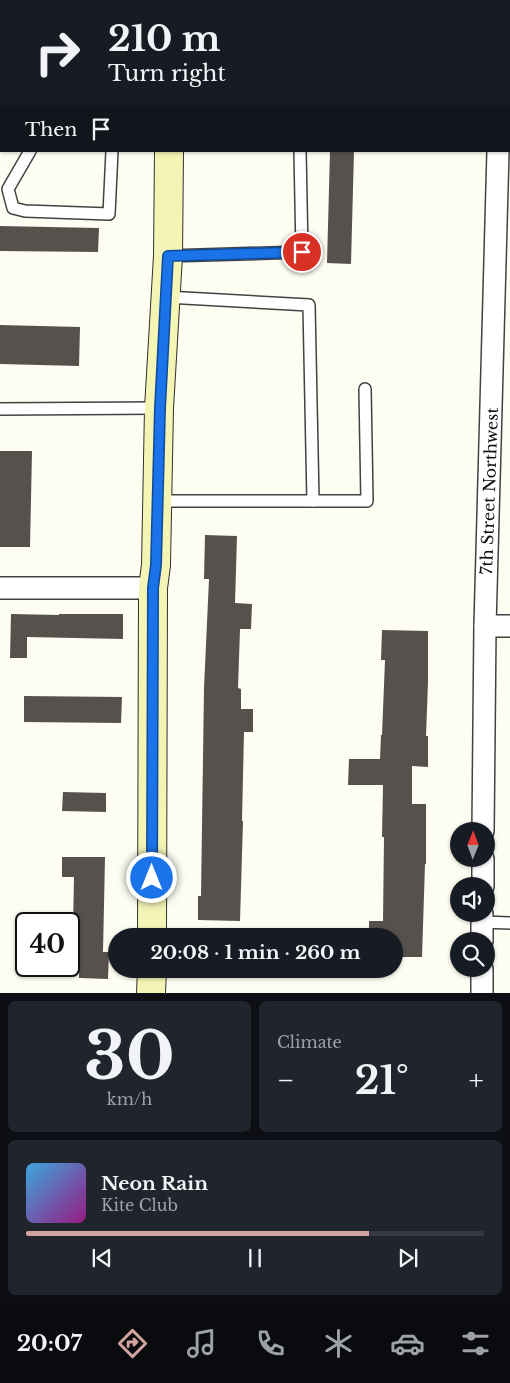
<!DOCTYPE html>
<meta charset="utf-8">
<style>
body{margin:0;font-family:"Libre Baskerville",serif;background:#20242c;color:#f1f3f6;height:100vh;display:flex;flex-direction:column;font-size:19px;white-space:nowrap}
*{box-sizing:border-box;margin:0}
p{font-size:16px;color:#9ea1a6}
.icon{flex:none;width:28px;height:28px;fill:none;stroke:currentColor;stroke-width:2;stroke-linecap:round;stroke-linejoin:round}
.map{position:relative;height:993px;overflow:hidden}
.panel{display:flex;flex-direction:column;gap:8px;padding:8px;background:#0d0f14;flex:1}
.panel>*{flex:none}
.top-card{position:absolute;left:0px;top:0px;width:510px;height:152px;box-shadow:0 1px 4px #0004;background:#171b24;color:#f1f3f6;overflow:hidden}
.needle{width:32px;rotate:1deg}
.buttons{position:absolute;left:450px;top:822px;display:grid;gap:10px}
.buttons a{display:grid;place-items:center;width:45px;height:45px;border-radius:50%;background:#171b24;box-shadow:0 1px 4px #0004;font-size:25px}
.speed{position:absolute;left:15px;top:912px;display:flex;gap:10px;font-size:25px;font-weight:700;text-align:center}
.speed>*{display:grid;place-content:center;width:65px;height:65px;border-radius:50%;background:#171b24;box-shadow:0 1px 4px #0004;line-height:1}
.speed .limit{border:2px solid #111;border-radius:8px;background:#fff;color:#111}
.pin{position:absolute;display:grid;place-items:center;width:42px;height:42px;color:#fff;margin:-21px;border:2px solid #fff;border-radius:50%;box-shadow:0 1px 5px #0007}
.me{position:absolute;width:55px;margin:-28px;rotate:0deg;stroke-linejoin:round;filter:drop-shadow(0 0 4px #0008)}
.turn{display:flex;align-items:center;gap:18px;height:105px;padding:0 25px;font-size:22px}
.turn .icon{width:65px;height:65px;stroke-width:2.5}
.turn b{display:block;font-size:35px;line-height:42px}
.then{display:flex;align-items:center;height:48px;padding:0 25px;background:#0003;gap:10px;font-size:19px}
.big{font-size:38px;font-weight:700;line-height:1.1}
.panel .card{flex:1;display:flex;flex-direction:column;justify-content:center;gap:8px;min-width:0;padding:0 18px;border-radius:8px;background:#20242c}
.panel .dial{align-items:center;gap:0}
.dial b{font-size:65px;line-height:1}
.song{display:flex;align-items:center;gap:15px}
.cover{width:60px;height:60px;border-radius:8px;background:linear-gradient(135deg,hsl(200 70% 55%),hsl(310 70% 35%))}
.played{height:5px;border-radius:2px;background:linear-gradient(90deg,#d3a3a0 75%,#363941 75%)}
.keys{display:flex;justify-content:space-around;direction:ltr}
.heat{display:flex;justify-content:space-between;align-items:center;font-size:28px;direction:ltr}
.panel .tiles{flex:1;display:grid;gap:8px;grid-template-columns:1fr 1fr}
.card:last-child{grid-column:span 2}
.trip{position:absolute;left:108px;top:928px;width:295px;height:50px;border-radius:25px;background:#171b24;box-shadow:0 1px 4px #0004;font-weight:700;line-height:50px;text-align:center}
.tabs{display:flex;height:80px;justify-content:space-around;align-items:center;background:#090b0e;color:#9ea1a6}
.tabs .icon{width:35px;height:35px}
.tabs .on{color:#d3a3a0}
.tabs b{font-size:22px;color:#f1f3f6}
.map>svg:first-child{display:block}
.building{fill:#56514c}
.lines{fill:none;stroke-linecap:round;stroke-linejoin:round}
.lane-casing{stroke:#424242;stroke-width:14}
.street-casing{stroke:#424242;stroke-width:24}
.secondary-casing{stroke:#313131;stroke-width:30}
.lane{stroke:#fff;stroke-width:11}
.street{stroke:#fff;stroke-width:21}
.secondary{stroke:#f4f5b5;stroke-width:28}
.route-casing{stroke:#114b97;stroke-width:12}
.route{stroke:#1a73e8;stroke-width:9}
.labels{text-anchor:middle;dominant-baseline:central;stroke-width:5;stroke-linejoin:round;paint-order:stroke}
.street-label{font-size:16px;fill:#0f0f0f;stroke:#fff}
</style>
<div class="map">
<svg width="510" height="993" viewBox="0 0 510 993">
<rect width="100%" height="100%" fill="#fdfdf2"/>
<g class="building">
<polygon points="330,151 354,151 351,264 327,263"/>
<polygon points="0,226 99,228 98,252 0,251"/>
<polygon points="0,325 80,327 79,366 0,364"/>
<polygon points="0,451 32,451 30,547 0,547"/>
<polygon points="205,535 237,536 235,603 252,604 251,629 240,629 238,688 241,689 241,709 253,709 253,732 244,732 242,821 243,821 240,921 198,920 198,896 201,896 204,688 209,579 204,579"/>
<polygon points="11,614 59,615 59,614 123,614 123,639 27,637 27,658 10,658"/>
<polygon points="382,630 428,631 428,682 426,736 428,736 428,767 412,766 412,804 426,804 426,864 425,864 422,957 394,957 394,936 369,936 369,921 383,921 384,837 382,837 383,785 348,785 349,759 380,759 381,735 382,735 385,660 381,660"/>
<polygon points="24,696 122,697 121,723 24,722"/>
<polygon points="63,792 106,793 106,812 62,811"/>
<polygon points="62,857 105,857 103,952 109,952 108,979 79,978 80,928 73,928 74,877 62,877"/>
</g>
<g class="lines">
<g class="lane-casing">
<g id="lane">
<polyline points="509,21 510,21"/>
<polyline points="30,151 8,189 13,208 25,211 109,214 112,151"/>
<polyline points="168,256 302,252 300,151"/>
<polyline points="166,297 309,305 313,501"/>
<polyline points="0,409 159,408"/>
<polyline points="158,501 367,501 365,389"/>
<polyline points="482,922 510,923"/>
</g>
</g>
<g class="street-casing">
<g id="street">
<polyline points="502,1 502,0"/>
<polyline points="0,588 153,588"/>
<polyline points="485,626 510,626"/>
<polyline points="483,831 485,626 498,151"/>
<polyline points="483,886 483,859"/>
<polyline points="482,941 482,914"/>
<polyline points="482,993 482,969"/>
</g>
</g>
<g class="secondary-casing">
<g id="secondary">
<polyline points="165,0 165,1"/>
<polyline points="152,936 153,588 156,565 159,408 168,256 169,151"/>
<polyline points="151,993 152,969"/>
</g>
</g>
<use href="#lane" class="lane"/>
<use href="#street" class="street"/>
<use href="#secondary" class="secondary"/>
</g>
<g class="lines">
<g class="route-casing">
<polyline id="route" points="152,878 153,588 156,565 160,408 168,256 302,252"/>
</g>
<use href="#route" class="route"/>
</g>
<g class="labels">
<g class="street-label">
<text transform="translate(489 491) rotate(-88)">7th Street Northwest</text>
</g>
</g>
</svg>
<div class="buttons">
<a><svg class="needle" viewBox="-14 -14 28 28"><path d="M0-13l5 13h-10z" fill="#e53935"/><path d="M0 13l5-13h-10z" fill="#9ea1a6"/></svg></a>
<a><svg class="icon" aria-label="sound" viewBox="0 0 24 24"><path d="M4 9h4l5-4v14l-5-4H4zM17 9q2 3 0 6"/></svg></a>
<a><svg class="icon" aria-label="search" viewBox="0 0 24 24"><circle cx="10" cy="10" r="6"/><path d="M15 15l6 6"/></svg></a>
</div>
<div class="speed"><div class="limit">40</div></div>
<div class="pin" style="left:302px;top:252px;background:#d93025"><svg class="icon" aria-label="arrive" viewBox="0 0 24 24"><path d="M6 21V4h12l-3 4 3 4H6"/></svg></div>
<svg class="me" style="left:152px;top:878px" viewBox="-20 -20 40 40"><circle r="17" fill="#1a73e8" stroke="#fff" stroke-width="3"/><path d="M0-11L8 9 0 5-8 9z" fill="#fff"/></svg>
<div class="trip">20:08 · 1 min · 260 m</div>
<div class="top-card">
<div class="turn"><svg class="icon" aria-label="right" viewBox="0 0 24 24"><path d="M7 20v-9h11M14 6l5 5-5 5"/></svg><div><b>210 m</b>Turn right</div></div>
<div class="then">Then<svg class="icon" aria-label="arrive" viewBox="0 0 24 24"><path d="M6 21V4h12l-3 4 3 4H6"/></svg></div>
</div>
</div>
<section class="panel">
<div class="tiles">
<div class="card dial"><b>30</b><p>km/h</p></div>
<div class="card"><p>Climate</p>
<div class="heat"><a>−</a><b class="big">21°</b><a>+</a></div>
</div>
<div class="card">
<div class="song"><i class="cover"></i><div><b>Neon Rain</b><p>Kite Club</p></div></div>
<div class="played"></div>
<div class="keys"><svg class="icon" aria-label="previous" viewBox="0 0 24 24"><path d="M18 5L8 12l10 7zM5 5v14"/></svg><svg class="icon" aria-label="pause" viewBox="0 0 24 24"><path d="M8 5v14M16 5v14"/></svg><svg class="icon" aria-label="next" viewBox="0 0 24 24"><path d="M6 5l10 7-10 7zM19 5v14"/></svg></div>
</div>
</div>
</section>
<nav class="tabs">
<b>20:07</b>
<svg class="icon on" aria-label="directions" viewBox="0 0 24 24"><path d="M12 3l9 9-9 9-9-9zM9 14v-3h6M13 9l2 2-2 2"/></svg>
<svg class="icon" aria-label="music" viewBox="0 0 24 24"><path d="M9 18V5l10-2v13"/><circle cx="6" cy="18" r="3"/><circle cx="16" cy="16" r="3"/></svg>
<svg class="icon" aria-label="phone" viewBox="0 0 24 24"><path d="M5 4h4l2 5-3 2q2 4 5 5l2-3 5 2v4C11 20 4 13 5 4z"/></svg>
<svg class="icon" aria-label="climate" viewBox="0 0 24 24"><path d="M12 3v18M4 7l16 10M4 17L20 7"/></svg>
<svg class="icon" aria-label="car" viewBox="0 0 24 24"><path d="M5 17H2v-5l4-1 3-4h7l3 4 3 1v5h-3M9 17h6M6 11h13"/><circle cx="7" cy="17" r="2"/><circle cx="17" cy="17" r="2"/></svg>
<svg class="icon" aria-label="filters" viewBox="0 0 24 24"><path d="M4 7h16M4 17h16"/><circle cx="9" cy="7" r="2"/><circle cx="15" cy="17" r="2"/></svg>
</nav>
